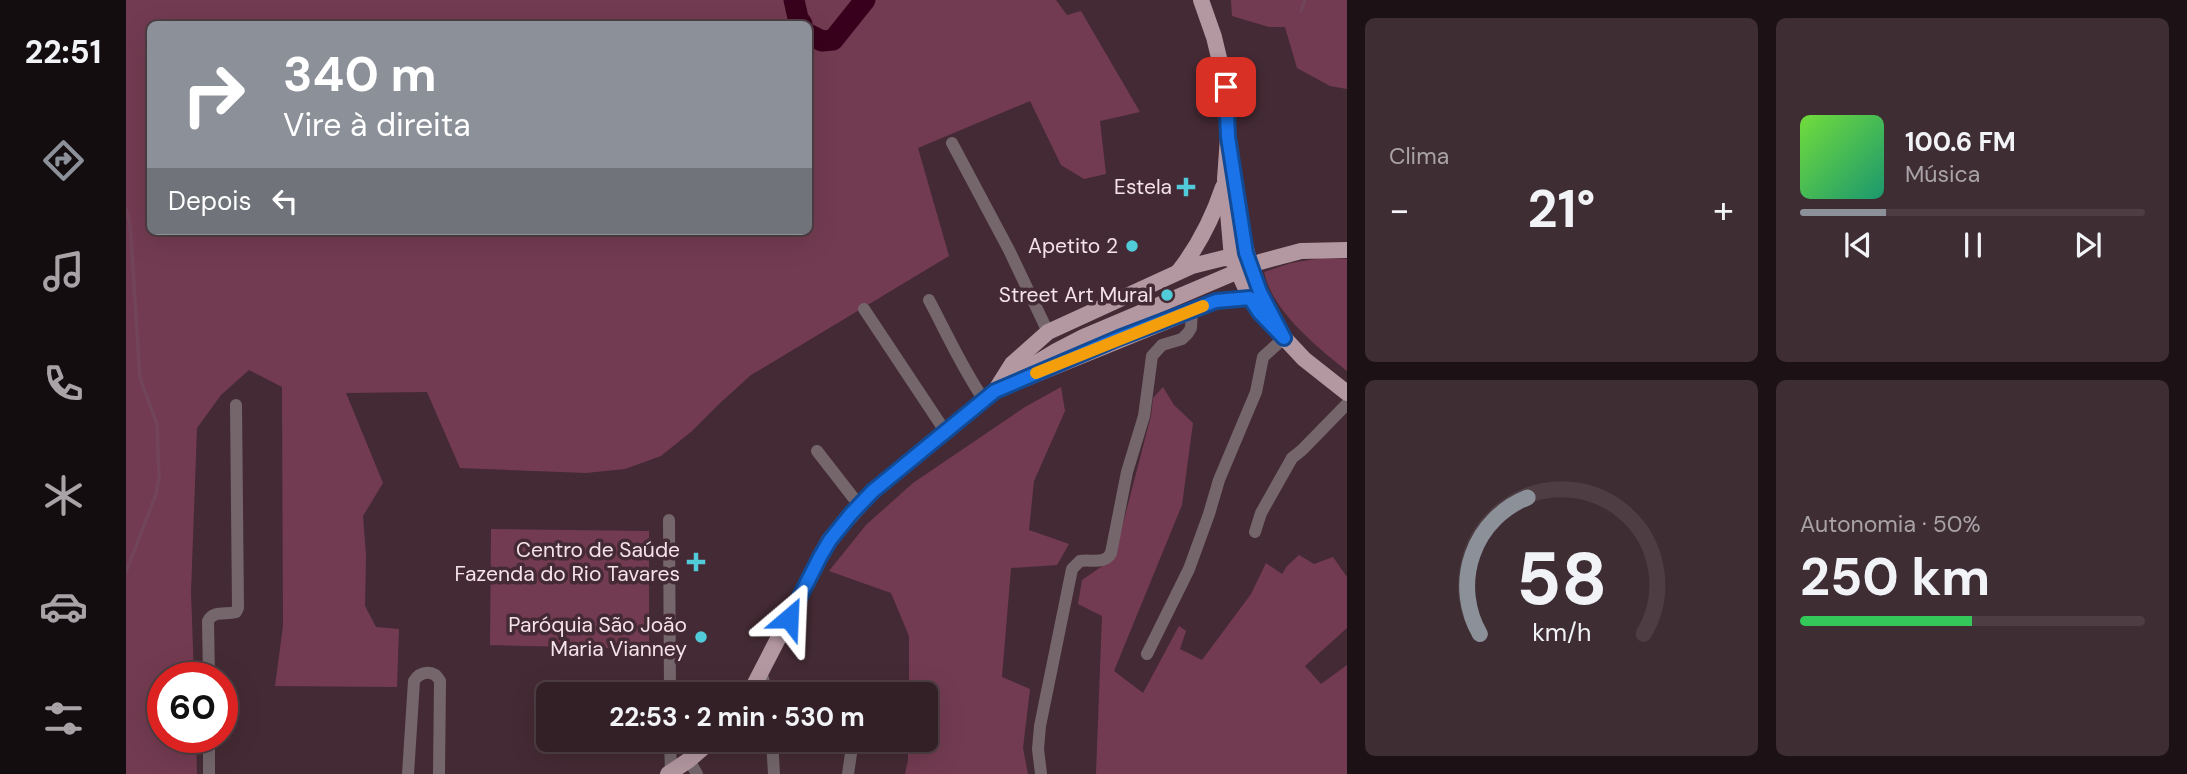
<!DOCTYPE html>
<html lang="pt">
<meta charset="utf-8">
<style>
body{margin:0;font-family:"DM Sans",sans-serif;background:#3e2d33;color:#f1f3f6;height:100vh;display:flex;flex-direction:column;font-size:26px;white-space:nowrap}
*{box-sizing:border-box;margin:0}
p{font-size:23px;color:#a9a3a7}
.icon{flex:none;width:38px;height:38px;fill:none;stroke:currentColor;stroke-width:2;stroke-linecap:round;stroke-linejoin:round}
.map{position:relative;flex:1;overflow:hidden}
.drawer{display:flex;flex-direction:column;gap:18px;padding:18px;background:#1c1215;width:840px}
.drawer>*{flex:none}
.hud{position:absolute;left:21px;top:21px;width:665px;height:214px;border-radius:10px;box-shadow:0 7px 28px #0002,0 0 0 2px #4e3e44;background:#8c9099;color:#fff;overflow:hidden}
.speed{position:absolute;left:21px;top:662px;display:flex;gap:14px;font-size:35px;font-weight:700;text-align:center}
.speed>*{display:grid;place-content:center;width:91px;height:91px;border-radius:50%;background:#332027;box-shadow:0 7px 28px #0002,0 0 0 2px #4e3e44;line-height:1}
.speed .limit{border:10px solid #d22;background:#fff;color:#111}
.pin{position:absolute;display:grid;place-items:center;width:60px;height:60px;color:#fff;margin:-30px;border-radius:14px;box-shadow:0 4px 10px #0006}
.me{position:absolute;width:77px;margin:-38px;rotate:26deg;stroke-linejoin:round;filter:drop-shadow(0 0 5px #0008)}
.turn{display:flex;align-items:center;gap:24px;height:147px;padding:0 21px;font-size:32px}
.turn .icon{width:91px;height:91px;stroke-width:2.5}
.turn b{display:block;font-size:49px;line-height:60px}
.then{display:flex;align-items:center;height:66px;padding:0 21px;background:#0003;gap:14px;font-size:26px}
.big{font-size:52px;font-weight:700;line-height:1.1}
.drawer .widget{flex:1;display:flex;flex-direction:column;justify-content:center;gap:10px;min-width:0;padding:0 24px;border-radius:10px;background:#3e2d33}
.drawer .dial{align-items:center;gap:0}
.dial svg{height:182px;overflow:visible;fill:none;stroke:#4e3e44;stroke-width:7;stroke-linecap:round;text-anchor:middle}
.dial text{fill:#f1f3f6;stroke:none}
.song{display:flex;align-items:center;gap:21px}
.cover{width:84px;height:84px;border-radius:10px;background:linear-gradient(135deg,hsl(100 70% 55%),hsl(160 70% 35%))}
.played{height:7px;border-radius:4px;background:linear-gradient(90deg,#8c9099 25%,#4e3e44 25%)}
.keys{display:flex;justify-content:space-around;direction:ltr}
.heat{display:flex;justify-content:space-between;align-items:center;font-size:38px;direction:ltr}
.charge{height:10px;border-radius:5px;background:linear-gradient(90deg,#34c759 50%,#4e3e44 0)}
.drawer .tiles{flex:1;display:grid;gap:18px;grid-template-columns:repeat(2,1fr)}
.trip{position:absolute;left:410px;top:682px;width:402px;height:70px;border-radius:10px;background:#332027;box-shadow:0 7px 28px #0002,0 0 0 2px #4e3e44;font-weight:700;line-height:70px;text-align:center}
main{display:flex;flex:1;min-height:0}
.dock{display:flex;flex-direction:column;width:126px;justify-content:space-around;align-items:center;background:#140d10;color:#a9a3a7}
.dock .icon{width:49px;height:49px}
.dock .selected{color:#8c9099}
.dock b{font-size:32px;color:#f1f3f6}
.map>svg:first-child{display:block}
.green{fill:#733b51;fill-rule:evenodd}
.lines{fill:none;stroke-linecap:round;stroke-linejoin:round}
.stream{stroke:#71445a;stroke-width:3.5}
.river{stroke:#38001c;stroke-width:21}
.minor{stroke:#74666b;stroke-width:12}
.major{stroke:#b498a1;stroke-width:16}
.major-bridge{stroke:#b498a1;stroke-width:16}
.route-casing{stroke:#114b97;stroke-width:18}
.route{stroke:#1a73e8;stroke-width:12}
.slow{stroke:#f59e0b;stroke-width:12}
.poi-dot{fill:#52cbd9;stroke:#442a34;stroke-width:2.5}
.labels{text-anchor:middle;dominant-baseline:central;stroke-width:7;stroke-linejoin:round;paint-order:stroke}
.poi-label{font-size:21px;fill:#f5e3e9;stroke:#442a34;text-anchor:end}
</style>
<main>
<nav class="dock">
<b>22:51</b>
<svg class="icon selected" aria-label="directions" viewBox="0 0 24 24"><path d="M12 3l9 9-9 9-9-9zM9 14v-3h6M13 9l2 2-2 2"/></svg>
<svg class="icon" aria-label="music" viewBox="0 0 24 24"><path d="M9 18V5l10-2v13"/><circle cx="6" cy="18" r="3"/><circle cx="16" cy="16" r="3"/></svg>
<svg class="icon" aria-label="phone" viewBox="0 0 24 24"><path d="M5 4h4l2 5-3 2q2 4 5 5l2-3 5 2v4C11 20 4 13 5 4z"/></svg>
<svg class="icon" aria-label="climate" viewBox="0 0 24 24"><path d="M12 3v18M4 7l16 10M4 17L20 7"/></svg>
<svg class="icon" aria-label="car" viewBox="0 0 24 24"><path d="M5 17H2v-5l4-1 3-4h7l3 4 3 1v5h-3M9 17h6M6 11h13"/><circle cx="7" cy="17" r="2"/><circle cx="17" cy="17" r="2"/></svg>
<svg class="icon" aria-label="filters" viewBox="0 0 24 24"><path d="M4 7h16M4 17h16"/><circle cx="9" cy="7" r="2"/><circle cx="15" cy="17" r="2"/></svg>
</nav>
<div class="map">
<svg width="1221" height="774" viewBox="0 0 1221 774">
<rect width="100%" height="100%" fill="#442a34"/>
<g class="green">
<path d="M0,0H930L941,15L955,11L1014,112L974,121L980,174L958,179L935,165L904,101L792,148L823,256L625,375L593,404L566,431L535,456L499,469L460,473L334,468L301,392L220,393L257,483L237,516L240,555L239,606L250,627L273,629L271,687L149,686L157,626L156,387L123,370L95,395L71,428L65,592L68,677H37V737H70L71,774H0ZM24,24H682V231H24Z"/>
<polygon points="1105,0 1221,0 1221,89 1204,86 1171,68 1159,27 1143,27 1106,16"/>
<path d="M1195,258L1221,259V371C1192,348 1146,311 1138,272L1165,263Z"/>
<polygon points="935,387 939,411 908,481 903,530 943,544 931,565 885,568 876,677 904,689 897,748 902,774 779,774 782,760 782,740 800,740 800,695 783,695 783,636 765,593 703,571 740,525 787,483 899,407"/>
<polygon points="1037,387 1048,405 1067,423 1056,505 988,671 1017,693 1053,626 1060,631 1054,649 1076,660 1125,594 1140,563 1156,574 1161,566 1173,555 1188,564 1207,557 1221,577 1221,628 1179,666 1195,684 1221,665 1221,774 970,774 976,616 952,604 956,580 988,558 1025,416 1027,398"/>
<polygon points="365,529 523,531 523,649 364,645"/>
</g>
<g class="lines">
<g class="stream">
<polyline points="1175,11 1179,0"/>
<polyline points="0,209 4,224 14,378 31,424 33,478 30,494 0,572"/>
</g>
<g class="river">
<polyline points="668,0 672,18 676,24"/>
<polyline points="682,34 696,41 707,40 739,0"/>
</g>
<g class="minor">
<polyline points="826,143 883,250 922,332"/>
<path d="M803,300C821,334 836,368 858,400"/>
<polyline points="738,309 819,431"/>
<polyline points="691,451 733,505"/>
<polyline points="543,520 544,695"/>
<polyline points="1129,532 1135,513 1166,458 1176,450 1221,404"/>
<polyline points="1021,654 1063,569 1083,514 1093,480 1130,392 1137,357 1158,338"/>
<polyline points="635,672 642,695"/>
<path d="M83,677L82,621C87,610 100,615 110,612L112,608L110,405"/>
<polyline points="83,737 83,774"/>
<polyline points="544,740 545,773"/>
<polyline points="646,740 648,774"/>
<polyline points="563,760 571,774"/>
<path d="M282,774L288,681C294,671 308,669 314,681L313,774"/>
<polyline points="722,774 727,740"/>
<path d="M915,774L912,749L914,726L946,569L954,561C965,559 979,565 985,553L1001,472L1018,416L1026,356L1036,345L1056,339L1062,333L1065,328L1066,310"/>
</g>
<g class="major">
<polyline points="1075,0 1088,37 1100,87 1102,137 1099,179 1106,258 1124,298 1133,311 1178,359 1221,393"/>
<path d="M1111,202C1116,242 1127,280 1146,317"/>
<path d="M1053,271C1073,245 1087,217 1097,187"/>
<polyline points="869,391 886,364 922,332 1066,266 1098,258 1115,260"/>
<polyline points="623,695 703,540 747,491 869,391 1090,301 1124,298"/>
<polyline points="542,774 563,760 586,740"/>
</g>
<polyline class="major-bridge" points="887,377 930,351 957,337 1134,262 1175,251 1221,250"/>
</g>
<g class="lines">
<g class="route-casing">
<polyline id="route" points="663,618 694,557 704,540 725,514 747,491 869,391 993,338 1090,301 1124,298 1133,312 1158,338 1134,292 1120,253 1102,137 1100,87"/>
</g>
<use href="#route" class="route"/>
<polyline class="slow" points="910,373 1077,306"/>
</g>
<g class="poi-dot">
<path d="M1056.5 176.5h7v7h7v7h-7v7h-7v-7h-7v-7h7z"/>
<circle cx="1006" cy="246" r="7"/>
<circle cx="1041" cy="295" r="7"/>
<path d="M566.5 551.5h7v7h7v7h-7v7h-7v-7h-7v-7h7z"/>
<circle cx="575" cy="637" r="7"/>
</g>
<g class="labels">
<g class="poi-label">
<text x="1046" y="187">Estela</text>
<text x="992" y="246">Apetito 2</text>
<text x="1027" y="295">Street Art Mural</text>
<text x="554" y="550">Centro de Saúde<tspan x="554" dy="24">Fazenda do Rio Tavares</tspan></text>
<text x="561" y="625">Paróquia São João<tspan x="561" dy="24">Maria Vianney</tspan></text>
</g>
</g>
</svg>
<div class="speed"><div class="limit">60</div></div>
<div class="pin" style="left:1100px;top:87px;background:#d93025"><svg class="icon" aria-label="arrive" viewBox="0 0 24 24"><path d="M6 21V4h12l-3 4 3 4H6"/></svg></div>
<svg class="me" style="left:663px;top:618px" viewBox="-20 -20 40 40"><path d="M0-17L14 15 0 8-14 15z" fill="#1a73e8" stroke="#fff" stroke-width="4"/></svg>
<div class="trip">22:53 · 2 min · 530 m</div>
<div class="hud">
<div class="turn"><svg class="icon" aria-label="right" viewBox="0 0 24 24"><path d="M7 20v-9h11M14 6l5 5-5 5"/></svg><div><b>340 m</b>Vire à direita</div></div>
<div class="then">Depois<svg class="icon" aria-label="left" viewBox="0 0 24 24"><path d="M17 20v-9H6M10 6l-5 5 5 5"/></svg></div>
</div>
</div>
<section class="drawer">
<div class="tiles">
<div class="widget"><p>Clima</p>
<div class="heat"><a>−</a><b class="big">21°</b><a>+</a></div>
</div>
<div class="widget">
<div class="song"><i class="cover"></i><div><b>100.6 FM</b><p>Música</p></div></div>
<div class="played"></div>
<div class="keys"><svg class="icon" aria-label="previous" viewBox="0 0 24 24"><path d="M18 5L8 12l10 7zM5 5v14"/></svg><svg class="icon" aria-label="pause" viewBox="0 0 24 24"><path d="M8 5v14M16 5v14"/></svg><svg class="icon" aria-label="next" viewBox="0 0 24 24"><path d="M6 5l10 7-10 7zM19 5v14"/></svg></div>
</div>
<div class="widget dial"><svg viewBox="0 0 100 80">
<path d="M14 69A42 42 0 1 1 86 69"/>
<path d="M14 69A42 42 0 0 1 35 9" stroke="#8c9099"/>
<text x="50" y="56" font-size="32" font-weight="700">58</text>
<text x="50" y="72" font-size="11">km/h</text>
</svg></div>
<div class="widget"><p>Autonomia · 50%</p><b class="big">250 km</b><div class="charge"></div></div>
</div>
</section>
</main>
